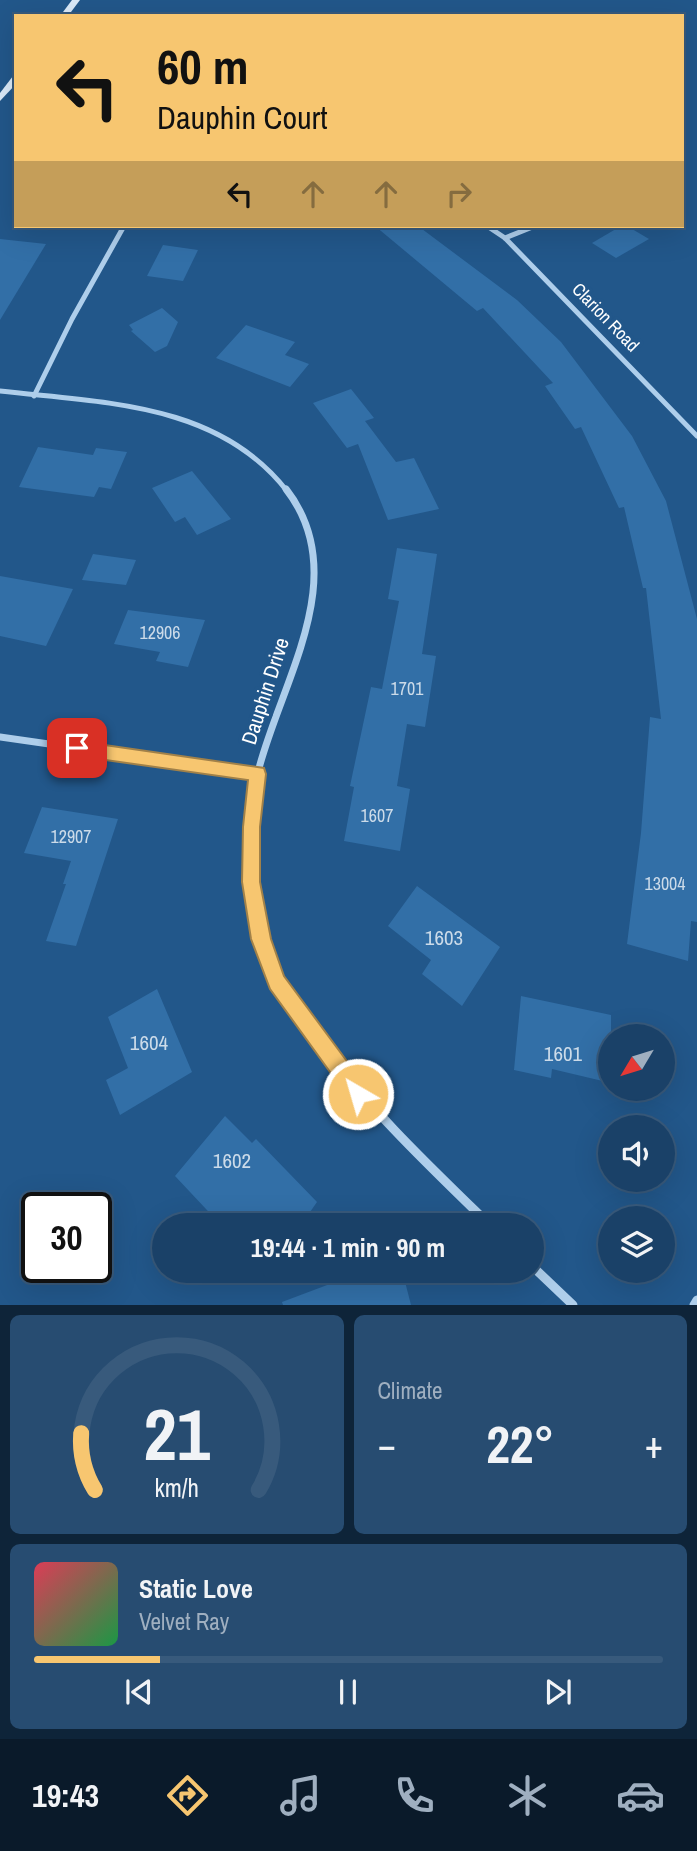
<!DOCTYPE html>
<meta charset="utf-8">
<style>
body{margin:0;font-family:"Archivo Narrow",sans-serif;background:#274c71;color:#f1f3f6;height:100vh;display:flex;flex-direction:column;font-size:26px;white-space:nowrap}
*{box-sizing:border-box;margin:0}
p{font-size:23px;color:#9fafc0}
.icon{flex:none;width:38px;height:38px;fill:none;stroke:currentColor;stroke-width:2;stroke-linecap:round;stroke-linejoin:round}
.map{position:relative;height:1305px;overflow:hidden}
.details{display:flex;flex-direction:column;gap:10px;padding:10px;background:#0e2439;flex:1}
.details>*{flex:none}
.guide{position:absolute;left:14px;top:14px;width:670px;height:214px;border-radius:0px;box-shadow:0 7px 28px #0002,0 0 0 2px #385a7c;background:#f7c670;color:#111;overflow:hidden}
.needle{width:46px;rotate:232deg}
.tools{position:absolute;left:598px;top:1024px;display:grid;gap:14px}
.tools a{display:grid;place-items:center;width:77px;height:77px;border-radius:50%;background:#1a4168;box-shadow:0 7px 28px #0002,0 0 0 2px #385a7c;font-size:35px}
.speed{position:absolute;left:21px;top:1192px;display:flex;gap:14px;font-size:35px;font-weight:700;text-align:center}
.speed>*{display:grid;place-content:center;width:91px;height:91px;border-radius:50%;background:#1a4168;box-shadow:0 7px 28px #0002,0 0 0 2px #385a7c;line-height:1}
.speed .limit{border:4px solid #111;border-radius:10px;background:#fff;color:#111}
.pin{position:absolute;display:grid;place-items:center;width:60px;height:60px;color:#fff;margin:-30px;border-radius:14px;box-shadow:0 4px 10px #0006}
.me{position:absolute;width:77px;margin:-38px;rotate:322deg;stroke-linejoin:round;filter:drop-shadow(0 0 5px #0008)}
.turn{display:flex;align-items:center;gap:24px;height:147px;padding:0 28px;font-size:32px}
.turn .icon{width:91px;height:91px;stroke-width:2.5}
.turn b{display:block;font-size:49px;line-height:60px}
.lanes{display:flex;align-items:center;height:66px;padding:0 28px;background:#0003;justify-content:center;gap:35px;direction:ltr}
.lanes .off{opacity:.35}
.big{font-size:52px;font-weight:700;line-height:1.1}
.details .card{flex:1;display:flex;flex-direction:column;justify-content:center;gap:10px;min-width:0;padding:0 24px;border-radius:10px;background:#274c71}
.details .dial{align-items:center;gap:0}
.dial svg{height:182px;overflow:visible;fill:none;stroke:#385a7c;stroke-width:7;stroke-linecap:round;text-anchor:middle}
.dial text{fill:#f1f3f6;stroke:none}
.song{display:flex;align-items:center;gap:21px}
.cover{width:84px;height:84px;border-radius:10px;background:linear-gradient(135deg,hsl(350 70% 55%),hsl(140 70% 35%))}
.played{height:7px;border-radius:4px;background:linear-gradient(90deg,#f7c670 20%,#385a7c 20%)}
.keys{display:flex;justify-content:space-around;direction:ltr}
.heat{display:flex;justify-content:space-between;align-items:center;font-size:38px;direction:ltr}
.details .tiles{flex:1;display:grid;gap:10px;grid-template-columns:1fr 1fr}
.card:last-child{grid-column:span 2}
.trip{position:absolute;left:152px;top:1213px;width:392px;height:70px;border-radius:35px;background:#1a4168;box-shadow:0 7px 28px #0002,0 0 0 2px #385a7c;font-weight:700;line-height:70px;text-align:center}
.tab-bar{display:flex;height:112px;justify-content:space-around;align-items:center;background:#0a1a2a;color:#9fafc0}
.tab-bar .icon{width:49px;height:49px}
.tab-bar .on{color:#f7c670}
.tab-bar b{font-size:32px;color:#f1f3f6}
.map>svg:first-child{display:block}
.building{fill:#326fa7}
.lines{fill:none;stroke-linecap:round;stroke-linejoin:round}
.street-far2{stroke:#aeceeb;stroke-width:5}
.street-far1{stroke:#aeceeb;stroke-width:7}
.street{stroke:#aeceeb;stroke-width:9}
.secondary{fill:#dae9f8;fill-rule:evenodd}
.route{fill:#f7c670;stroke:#a18149;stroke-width:2}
.labels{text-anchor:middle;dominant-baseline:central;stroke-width:7;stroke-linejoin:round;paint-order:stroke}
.far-street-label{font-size:18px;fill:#fff;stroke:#22578a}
.number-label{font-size:18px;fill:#ccdbe9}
.street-label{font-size:21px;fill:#fff;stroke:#22578a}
.near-number-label{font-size:21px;fill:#ccdbe9}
</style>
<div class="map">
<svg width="697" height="1305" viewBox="0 0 697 1305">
<rect width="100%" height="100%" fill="#22578a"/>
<g class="building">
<polygon points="375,226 418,226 517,300 561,342 632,436 666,501 697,619 697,922 691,921 688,961 627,944 641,833 650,717 661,719 646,588 643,588 624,507 619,508 581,427 575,429 545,386 553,383 483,308 477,311"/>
<polygon points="621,226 627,226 649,239 616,258 592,243"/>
<polygon points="0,239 46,244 0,320"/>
<polygon points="163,245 198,250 183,281 147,276"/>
<polygon points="162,308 178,322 167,346 155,352 131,331 133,330 129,325"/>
<polygon points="246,325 295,342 285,355 309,364 290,387 216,358"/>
<polygon points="351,389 374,418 365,421 396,462 414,458 439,509 388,520 358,444 347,448 313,403"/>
<polygon points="38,447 93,455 96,448 127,452 111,489 99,487 94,497 19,487"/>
<polygon points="192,471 231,519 197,535 185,517 175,522 152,488"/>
<polygon points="397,548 437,554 422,654 436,656 425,727 407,724 397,786 410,789 400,851 344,841 354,787 350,786 371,687 382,689 399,601 388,599"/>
<polygon points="93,554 136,560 126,585 82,580"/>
<polygon points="0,576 73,589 46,646 0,636"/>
<polygon points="128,610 205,620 188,667 156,661 160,652 114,644"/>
<polygon points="42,807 118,819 76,946 46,941 66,884 63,884 71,861 24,853"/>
<polygon points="417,886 500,947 462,1006 422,974 431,960 388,926"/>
<polygon points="157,989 192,1072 120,1115 106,1080 128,1068 108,1017"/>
<polygon points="521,996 611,1015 611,1083 552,1069 551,1078 514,1070"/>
<polygon points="225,1116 252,1143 256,1139 317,1202 301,1225 221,1225 175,1176"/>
<polygon points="367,1270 402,1270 411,1305 283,1305 282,1302"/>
</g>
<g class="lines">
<g class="street-far2">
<polyline points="487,226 505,238 697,436"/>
<polyline points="505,238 535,226"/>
<path d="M0,391C103,403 218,402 287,491"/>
<polyline points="34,396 72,319 124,226"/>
</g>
<g class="street-far1">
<polyline points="0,737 258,774"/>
<path d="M250,847C250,822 252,797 258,772C280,683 354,576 286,489"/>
</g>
<g class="street">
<path d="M250,845C250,880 253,917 265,950C275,981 294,1007 313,1033C364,1104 427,1164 490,1225"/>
<polyline points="532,1266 573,1305"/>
<polyline points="694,1305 697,1300"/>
</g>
<g class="secondary">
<polygon points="72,0 80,0 68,16 60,16"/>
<polygon points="13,76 16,76 16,84 0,101 0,93"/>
</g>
</g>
<polygon class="route" points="77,741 264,768 266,774 260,827 260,882 271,939 284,976 366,1087 369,1094 366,1101 358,1104 351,1101 270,989 251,939 242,882 243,827 248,780 77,756 71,754 69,748 71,743"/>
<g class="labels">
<g class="far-street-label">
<text transform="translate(606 317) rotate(46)">Clarion Road</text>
</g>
<g class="number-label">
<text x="160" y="632">12906</text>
<text x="407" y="688">1701</text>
<text x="377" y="815">1607</text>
<text x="71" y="836">12907</text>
<text x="665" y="883">13004</text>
</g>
<g class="street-label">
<text transform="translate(265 691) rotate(-72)">Dauphin Drive</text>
</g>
<g class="near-number-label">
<text x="444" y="937">1603</text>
<text x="149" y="1042">1604</text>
<text x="563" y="1053">1601</text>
<text x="232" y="1160">1602</text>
</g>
</g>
</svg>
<div class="tools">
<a><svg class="needle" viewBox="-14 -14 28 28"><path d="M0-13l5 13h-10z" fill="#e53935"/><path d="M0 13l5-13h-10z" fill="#9fafc0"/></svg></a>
<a><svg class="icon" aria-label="sound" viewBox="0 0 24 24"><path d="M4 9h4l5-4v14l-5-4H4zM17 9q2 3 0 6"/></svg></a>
<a><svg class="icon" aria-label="layers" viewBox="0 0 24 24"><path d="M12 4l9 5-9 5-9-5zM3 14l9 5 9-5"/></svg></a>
</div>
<div class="speed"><div class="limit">30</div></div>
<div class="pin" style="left:77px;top:748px;background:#d93025"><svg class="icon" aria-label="arrive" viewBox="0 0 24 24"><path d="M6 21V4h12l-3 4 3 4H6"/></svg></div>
<svg class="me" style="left:358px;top:1094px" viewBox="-20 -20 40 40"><circle r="17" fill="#f7c670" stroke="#fff" stroke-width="3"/><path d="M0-11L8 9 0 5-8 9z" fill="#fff"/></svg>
<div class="trip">19:44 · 1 min · 90 m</div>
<div class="guide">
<div class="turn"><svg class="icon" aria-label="left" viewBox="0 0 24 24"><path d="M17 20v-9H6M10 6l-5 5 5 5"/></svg><div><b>60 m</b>Dauphin Court</div></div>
<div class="lanes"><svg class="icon" aria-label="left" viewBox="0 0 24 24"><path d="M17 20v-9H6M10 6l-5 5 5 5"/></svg><svg class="icon off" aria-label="ahead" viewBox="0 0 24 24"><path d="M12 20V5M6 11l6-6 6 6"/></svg><svg class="icon off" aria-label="ahead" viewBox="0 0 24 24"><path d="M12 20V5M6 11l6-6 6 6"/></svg><svg class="icon off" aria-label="right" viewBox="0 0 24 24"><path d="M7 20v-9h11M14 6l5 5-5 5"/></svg></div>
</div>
</div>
<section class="details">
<div class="tiles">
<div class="card dial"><svg viewBox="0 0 100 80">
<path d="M14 69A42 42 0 1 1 86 69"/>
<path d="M14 69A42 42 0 0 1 8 44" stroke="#f7c670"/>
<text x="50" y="56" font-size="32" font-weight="700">21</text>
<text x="50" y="72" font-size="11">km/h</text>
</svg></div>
<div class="card"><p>Climate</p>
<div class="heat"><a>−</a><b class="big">22°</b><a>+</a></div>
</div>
<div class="card">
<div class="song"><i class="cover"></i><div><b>Static Love</b><p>Velvet Ray</p></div></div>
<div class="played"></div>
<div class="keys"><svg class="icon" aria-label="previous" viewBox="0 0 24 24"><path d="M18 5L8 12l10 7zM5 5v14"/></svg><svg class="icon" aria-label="pause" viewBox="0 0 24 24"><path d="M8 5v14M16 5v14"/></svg><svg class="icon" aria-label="next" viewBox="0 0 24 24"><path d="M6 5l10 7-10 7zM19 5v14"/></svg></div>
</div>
</div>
</section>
<nav class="tab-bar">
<b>19:43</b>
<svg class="icon on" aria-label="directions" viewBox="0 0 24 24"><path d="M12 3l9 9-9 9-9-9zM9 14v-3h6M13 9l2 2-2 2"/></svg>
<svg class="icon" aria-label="music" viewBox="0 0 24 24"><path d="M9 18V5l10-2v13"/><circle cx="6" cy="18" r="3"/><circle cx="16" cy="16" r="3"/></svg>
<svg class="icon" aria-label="phone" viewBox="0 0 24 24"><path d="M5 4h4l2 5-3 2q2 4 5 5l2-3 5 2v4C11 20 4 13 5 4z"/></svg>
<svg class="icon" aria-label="climate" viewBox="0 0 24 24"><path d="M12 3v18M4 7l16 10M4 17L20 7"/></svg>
<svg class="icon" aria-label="car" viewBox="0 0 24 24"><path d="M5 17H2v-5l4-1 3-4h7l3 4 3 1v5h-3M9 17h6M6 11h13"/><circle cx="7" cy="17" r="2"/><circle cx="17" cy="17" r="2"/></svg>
</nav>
